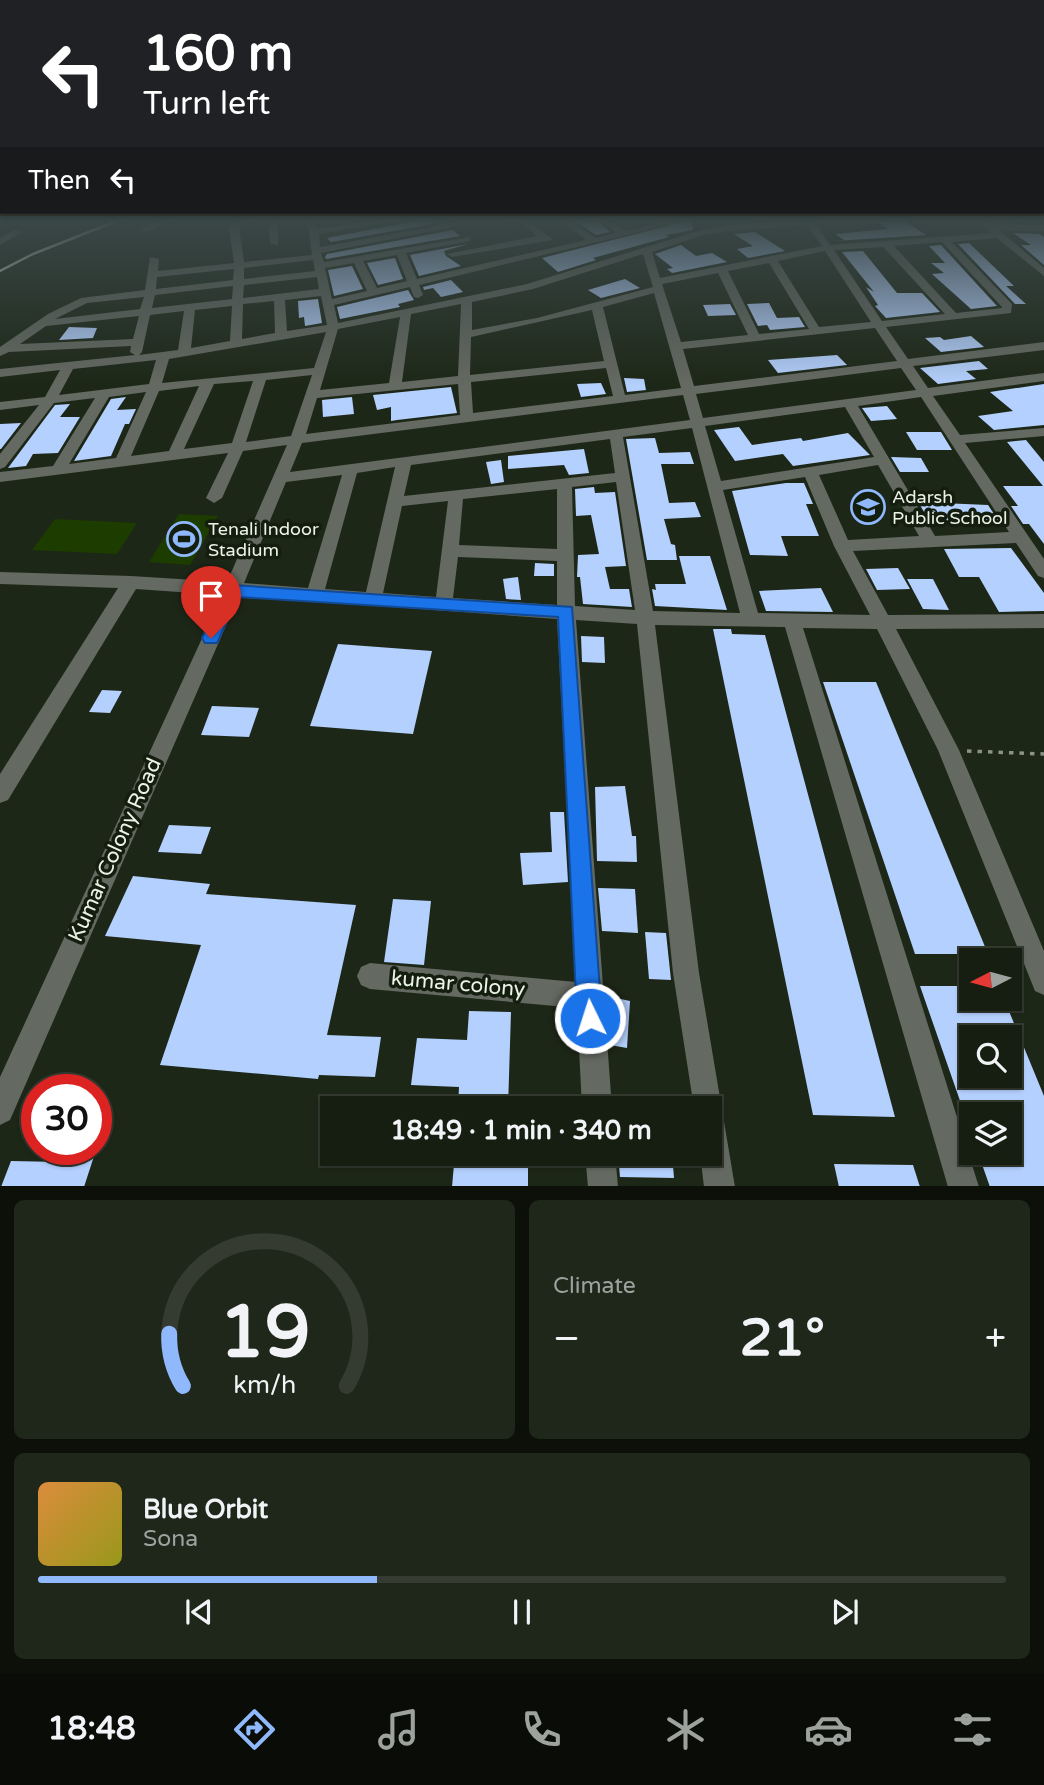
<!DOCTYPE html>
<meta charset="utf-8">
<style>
body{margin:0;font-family:"Varela Round",sans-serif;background:#1f261a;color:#f1f3f6;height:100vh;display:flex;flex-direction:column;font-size:26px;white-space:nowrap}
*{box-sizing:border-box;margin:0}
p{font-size:23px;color:#9ea29f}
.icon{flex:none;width:38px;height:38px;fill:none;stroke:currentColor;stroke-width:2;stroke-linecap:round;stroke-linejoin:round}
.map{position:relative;height:1186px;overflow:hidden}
.sheet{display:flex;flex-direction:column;gap:14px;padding:14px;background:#0c1009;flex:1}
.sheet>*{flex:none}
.top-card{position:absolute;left:0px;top:0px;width:1045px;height:214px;box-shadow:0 2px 5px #0004,0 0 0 2px #353b31;background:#202124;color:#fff;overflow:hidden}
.needle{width:46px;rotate:264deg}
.buttons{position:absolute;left:959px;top:948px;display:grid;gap:14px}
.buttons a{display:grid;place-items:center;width:63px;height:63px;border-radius:0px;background:#161d11;box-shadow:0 2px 5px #0004,0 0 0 2px #353b31;font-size:35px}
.speed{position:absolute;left:21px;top:1074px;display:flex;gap:14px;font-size:35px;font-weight:700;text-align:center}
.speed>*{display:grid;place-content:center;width:91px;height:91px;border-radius:50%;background:#161d11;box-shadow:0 2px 5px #0004,0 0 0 2px #353b31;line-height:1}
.speed .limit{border:10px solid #d22;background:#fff;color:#111}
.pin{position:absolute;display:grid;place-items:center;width:60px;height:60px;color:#fff;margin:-72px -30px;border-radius:50% 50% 50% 0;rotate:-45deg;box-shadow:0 0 7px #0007}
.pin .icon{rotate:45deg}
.me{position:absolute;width:77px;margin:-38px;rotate:356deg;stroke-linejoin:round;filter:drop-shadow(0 0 5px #0008)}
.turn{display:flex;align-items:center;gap:24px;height:147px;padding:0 28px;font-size:32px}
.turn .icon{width:91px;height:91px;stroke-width:2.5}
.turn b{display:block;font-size:49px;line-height:60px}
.then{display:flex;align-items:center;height:66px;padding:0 28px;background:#0003;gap:14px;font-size:26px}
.big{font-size:52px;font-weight:800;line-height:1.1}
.sheet .widget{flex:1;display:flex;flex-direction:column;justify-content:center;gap:10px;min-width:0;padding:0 24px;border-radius:10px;background:#1f261a}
.sheet .dial{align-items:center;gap:0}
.dial svg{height:182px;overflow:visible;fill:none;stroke:#353b31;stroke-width:7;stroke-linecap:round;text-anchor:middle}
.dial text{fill:#f1f3f6;stroke:none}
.song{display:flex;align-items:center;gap:21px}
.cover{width:84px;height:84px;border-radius:10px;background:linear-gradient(135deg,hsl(30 70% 55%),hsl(60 70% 35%))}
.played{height:7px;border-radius:4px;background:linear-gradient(90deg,#8fb8fd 35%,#353b31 35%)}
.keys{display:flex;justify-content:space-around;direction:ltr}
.heat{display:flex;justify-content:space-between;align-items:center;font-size:38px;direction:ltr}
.sheet .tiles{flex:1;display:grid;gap:14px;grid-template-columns:1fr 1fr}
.widget:last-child{grid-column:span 2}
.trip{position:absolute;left:320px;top:1096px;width:402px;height:70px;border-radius:0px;background:#161d11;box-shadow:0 2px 5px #0004,0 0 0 2px #353b31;font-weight:800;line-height:70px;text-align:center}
.tab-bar{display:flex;height:112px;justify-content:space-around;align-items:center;background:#090c07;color:#9ea29f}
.tab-bar .icon{width:49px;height:49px}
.tab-bar .active{color:#8fb8fd}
.tab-bar b{font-size:32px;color:#f1f3f6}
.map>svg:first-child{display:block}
.green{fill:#1d3c00}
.building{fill:#b4d0fe;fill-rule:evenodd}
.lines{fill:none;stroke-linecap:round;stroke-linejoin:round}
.path{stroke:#8a9386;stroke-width:3.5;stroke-dasharray:4.5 6;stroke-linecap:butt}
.minor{fill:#646961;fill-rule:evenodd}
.rail{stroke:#d1d9cd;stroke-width:2.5}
.route{fill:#1a73e8;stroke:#114b97;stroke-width:2}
.labels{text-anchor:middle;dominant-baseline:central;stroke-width:7;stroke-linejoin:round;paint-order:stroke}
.poi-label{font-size:18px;fill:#ebf2e7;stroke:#141e0e;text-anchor:start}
.near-street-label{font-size:21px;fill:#ebf2e7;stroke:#141e0e}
</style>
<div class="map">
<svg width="1044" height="1187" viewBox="0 0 1044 1187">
<rect width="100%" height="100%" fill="#1d2717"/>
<g class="green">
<polygon points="179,514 218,516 190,565 149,562"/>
<polygon points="55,519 137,523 117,554 32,550"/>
</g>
<g class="building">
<polygon points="421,220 445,222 331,242 327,238"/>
<polygon points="573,220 596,220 610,232 596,235"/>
<polygon points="691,220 693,230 666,235 669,237 593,258 596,260 558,272 542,258"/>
<polygon points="903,220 926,235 834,241 844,240 835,234 888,229 878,222"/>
<polygon points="453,230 460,236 326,259 325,257 327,254"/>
<polygon points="755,232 785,251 748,258 737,249 753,246 734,234"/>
<polygon points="1013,233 1040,234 1044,237 1044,265 1021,245 1031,245"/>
<polygon points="969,243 1014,286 1006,286 1026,304 1015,304 958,244"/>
<polygon points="468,244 444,251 446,256 461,266 419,276 410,255"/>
<polygon points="681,245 696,256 712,253 727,262 672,273 667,269 673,268 655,254"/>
<polygon points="941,245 997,306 971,309 932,274 944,273 931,263 945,263 929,246"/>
<polygon points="863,251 897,293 922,293 940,312 886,318 875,306 878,305 866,287 874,292 842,252"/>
<polygon points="395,258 403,279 378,285 367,263"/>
<polygon points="352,266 363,289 334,296 328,270"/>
<polygon points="625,279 640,288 601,298 588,290"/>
<polygon points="451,280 463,292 441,297 433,288 424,290 423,287"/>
<polygon points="408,290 414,300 398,304 400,307 340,319 337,307"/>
<polygon points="318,299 322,323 305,326 304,317 299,318 298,301"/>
<polygon points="769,303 777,318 799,317 805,327 770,330 767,325 758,326 747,304"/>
<polygon points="730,304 736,315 708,316 703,305"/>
<polygon points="69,327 97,328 93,338 59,340"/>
<polygon points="971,336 984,347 941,352 925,338 940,337 944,340"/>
<polygon points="837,355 847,365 778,373 768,360"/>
<polygon points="979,361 988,369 966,371 976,379 938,384 920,368"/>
<polygon points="624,378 644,379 646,390 627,392"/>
<polygon points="601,383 606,394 581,397 577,384"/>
<polygon points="1044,384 1044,425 994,430 978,416 1013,411 990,392"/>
<polygon points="451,387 457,413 397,420 391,421 391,407 377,410 373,395"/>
<polygon points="126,397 117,410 136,409 129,424 125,424 111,456 74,461 111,399"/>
<polygon points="352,397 354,414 323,417 322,400"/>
<polygon points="70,404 60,417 80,417 58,453 33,454 26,466 8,468 55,405"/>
<polygon points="887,406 897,419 871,421 862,408"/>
<polygon points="21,423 1,449 0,449 0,424"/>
<polygon points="739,427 752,445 801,438 803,441 848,433 870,455 793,466 783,454 735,461 714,430"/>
<polygon points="906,432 941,432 952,450 917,450"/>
<polygon points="655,438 659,453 690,452 694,464 661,464 669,503 695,502 701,517 664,519 671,544 675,545 677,560 647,560 626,439"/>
<polygon points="1026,440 1044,462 1044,544 1029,524 1023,524 1011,506 1018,506 1003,486 1043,486 1007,442"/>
<polygon points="584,449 589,473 569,475 564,465 508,469 508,456"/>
<polygon points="891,457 921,458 929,472 900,472"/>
<polygon points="501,460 504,482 491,484 486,462"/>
<polygon points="786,483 804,483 813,504 806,504 819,536 781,536 788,556 750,555 732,491"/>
<polygon points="594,487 595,493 615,492 626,566 605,567 610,589 629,589 632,607 583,604 580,577 577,577 578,555 599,554 591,515 576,516 575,489"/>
<polygon points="918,502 988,505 1000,523 929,520"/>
<polygon points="1011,548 1044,593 1044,611 999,612 979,577 959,577 944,549"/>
<polygon points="679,556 710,556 727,610 655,606 652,589 656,590 655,584 686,584"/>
<polygon points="535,563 554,564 554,576 534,576"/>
<polygon points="898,568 910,589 877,590 866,569"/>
<polygon points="518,577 521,600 506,599 503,579"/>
<polygon points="907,579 933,579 949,610 923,609"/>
<polygon points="821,588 833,612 766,611 759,591"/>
<polygon points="713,629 731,629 732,634 765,635 895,1117 813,1115"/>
<polygon points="581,636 604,637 605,663 582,662"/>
<polygon points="338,644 432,651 413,734 310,726"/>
<polygon points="823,682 876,682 988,954 915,954"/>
<polygon points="102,690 122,691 110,713 89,712"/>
<polygon points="212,706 259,708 249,737 201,735"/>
<polygon points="625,786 632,836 636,836 637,862 597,861 595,787"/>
<polygon points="550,812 564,812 568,882 523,885 520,853 552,852"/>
<polygon points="169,825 211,827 201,854 158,852"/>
<polygon points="133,876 210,884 206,894 356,905 327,1035 381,1037 375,1077 319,1075 318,1079 160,1065 201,945 105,936"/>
<polygon points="598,888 635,889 638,933 602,931"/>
<polygon points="393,899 431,901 424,965 384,962"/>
<polygon points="645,932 666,933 671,980 649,979"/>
<path d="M920,986H971V999H1004L1044,1096V1187H990L978,1153H1010V1115H965ZM971,1038H1010V1076H971Z"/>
<polygon points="611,997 630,1001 627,1048 610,1045"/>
<polygon points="469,1011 511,1012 508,1108 458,1108 459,1087 411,1085 417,1038 467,1040"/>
<polygon points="66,1150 96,1150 84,1187 1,1187 11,1161 61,1162"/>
<polygon points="455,1153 528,1153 528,1187 452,1187"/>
<polygon points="618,1153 672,1153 674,1178 620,1177"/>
<polygon points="834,1164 913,1165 920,1187 839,1187"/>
</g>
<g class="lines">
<polyline class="path" points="967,751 1044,754"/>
<g class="minor">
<polygon points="163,220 175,220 148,231 140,229"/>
<path d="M240,220H253L239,227L244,262L312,255L309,232L304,220H312L317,229L378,220H398L319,234L320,247L453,223L458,226L321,253L324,262L470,237V241L406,253L417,279L586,240L560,220H569L596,238L616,233L598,220H607L625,231L674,220H689L419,285L423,295L418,298L414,297L410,287L334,305L338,323L527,284L701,230L728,225L834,220L830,223L816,224L830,245L991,233L978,220H987L993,224L1044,225V231L999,230L1044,268V276L997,238L952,242L1012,304L1011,313L886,327L908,359L1044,342V350L913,366L928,388L1044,373V381L933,396L960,435L1044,428V436L965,443L1044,559V578L1038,576L1016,543L853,551L888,615L1044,614V628L896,629L959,750L1044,951V995L1035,991L938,750L877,629L803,628L979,1187H948L785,627L655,625L699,973L735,1187H704L700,1153H710V1108H694L673,973L637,624L576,620L612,1108H582L577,1008L370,989L361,985L357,976L361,967L370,963L576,982L557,619L239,596L10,1120L0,1125V1077L222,595L136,589L8,800L0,803V774L118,588L0,584V572L131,576L227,582L287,445L243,451L222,498L214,503L206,498L228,453L0,482V472L53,466L95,398L54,403L5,467L0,469V454L39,405L0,410V402L45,397L60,370L0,377V369L135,355L130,352L131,346L9,352L0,356V347L48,314L81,298L145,290L150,257L159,259L158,271L234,263L229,226ZM807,225L822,246L660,278L652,252L703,235L728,231ZM942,242L1002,307V308L956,313L894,246ZM884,247L887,251L945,314L882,321L834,250ZM825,251L871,322L819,327L778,261ZM643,254L653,287L537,318L472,330V302L533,289ZM397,255L407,281L377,288L363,261ZM313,260L315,271L244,279V268ZM354,263L367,291L332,299L325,268ZM769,263L809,329L759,334L728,271ZM234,269L233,280L156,289L157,277ZM718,273L748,335L681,342L662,284ZM317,277L319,289L243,298L244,285ZM233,286L232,299L152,308L155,295ZM654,293L681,388L625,395L603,307ZM321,296L327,325L287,331L285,300ZM144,297L140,309L55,319L87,303ZM274,301L275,333L242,339L243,304ZM461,304L458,376L402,382L411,314ZM232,306L230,341L191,348L195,310ZM592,310L604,361L470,375L471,337ZM184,311L178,350L139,355L142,352L150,315ZM139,316L133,339L20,344L46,326ZM400,317L389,383L320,390L338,329ZM875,328L897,361L694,386L683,349ZM326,332L314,368L162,383L169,359ZM156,360L149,384L59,395L73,369ZM606,368L613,396L473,413L471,382ZM901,368L916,390L703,418L696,394ZM312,375L291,436L246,442L266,380ZM253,381L232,443L184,449L214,384ZM458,384L460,415L306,434L317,398ZM199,386L169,451L131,456L159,391ZM146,392L116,458L69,464L109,397ZM683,395L690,420L290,472L302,443ZM921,397L1009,532L935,536L858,406ZM845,407L874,457L721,481L705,426ZM692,428L740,613L653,611L623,437ZM610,439L615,473L404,496L411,465ZM878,465L919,536L848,540L819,475ZM395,467L366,592L325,589L357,473ZM342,475L308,588L244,583L286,482ZM805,477L834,546L870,615L758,613L723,490ZM616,482L635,610L575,606L572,487ZM557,489V549L459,545L463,499ZM448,501L436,597L383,593L402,506ZM458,557L557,561V605L453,598Z"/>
<polygon points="269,220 278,220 278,245 270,243"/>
<polygon points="518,220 527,220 553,240 452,257 447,254 537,236"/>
<polygon points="14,230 22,232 0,245 0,238"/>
<polygon points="585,1153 615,1153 618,1187 588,1187"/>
</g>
<polyline class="rail" points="0,271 33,254 119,220"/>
</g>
<linearGradient id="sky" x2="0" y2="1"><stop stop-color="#10150d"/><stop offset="0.57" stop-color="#3a4747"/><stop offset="1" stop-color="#3a4747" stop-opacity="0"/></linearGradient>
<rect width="1044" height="386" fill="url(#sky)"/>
<polygon class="route" points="232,585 572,607 602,1018 598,1027 590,1030 581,1027 577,1018 558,617 238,597 217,643 205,643 202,638 227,587"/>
<defs>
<g id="school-ring" transform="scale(1.75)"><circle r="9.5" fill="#141e0e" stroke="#8fb8fd" stroke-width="1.5"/><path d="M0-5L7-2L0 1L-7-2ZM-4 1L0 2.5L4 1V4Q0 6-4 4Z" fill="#8fb8fd"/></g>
<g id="stadium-ring" transform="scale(1.75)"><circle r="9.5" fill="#141e0e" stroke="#8fb8fd" stroke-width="1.5"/><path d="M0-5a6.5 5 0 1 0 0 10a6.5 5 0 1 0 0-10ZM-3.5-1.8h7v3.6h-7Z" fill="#8fb8fd"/></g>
</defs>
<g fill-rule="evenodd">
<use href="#school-ring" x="868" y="507"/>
<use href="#stadium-ring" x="184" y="539"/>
</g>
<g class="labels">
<g class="poi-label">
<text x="892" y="497">Adarsh<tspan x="892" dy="21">Public School</tspan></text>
<text x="208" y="529">Tenali Indoor<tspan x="208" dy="21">Stadium</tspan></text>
</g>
<g class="near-street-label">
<text transform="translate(115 850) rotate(-66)">Kumar Colony Road</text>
<text transform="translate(458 984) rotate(5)">kumar colony</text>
</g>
</g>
</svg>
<div class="buttons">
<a><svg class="needle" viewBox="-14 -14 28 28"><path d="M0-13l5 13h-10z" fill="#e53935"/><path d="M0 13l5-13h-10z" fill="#9ea29f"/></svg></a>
<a><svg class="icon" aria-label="search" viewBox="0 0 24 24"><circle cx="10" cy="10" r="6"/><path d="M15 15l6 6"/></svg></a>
<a><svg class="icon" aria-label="layers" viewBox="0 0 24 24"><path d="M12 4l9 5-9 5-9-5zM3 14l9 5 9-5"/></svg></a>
</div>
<div class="speed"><div class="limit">30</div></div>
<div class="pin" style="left:211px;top:638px;background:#d93025"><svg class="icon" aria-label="arrive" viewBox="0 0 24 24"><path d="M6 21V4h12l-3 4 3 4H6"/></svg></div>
<svg class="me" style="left:590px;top:1018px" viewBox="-20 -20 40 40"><circle r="17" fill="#1a73e8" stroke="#fff" stroke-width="3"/><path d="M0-11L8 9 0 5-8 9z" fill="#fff"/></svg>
<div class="trip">18:49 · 1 min · 340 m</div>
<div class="top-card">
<div class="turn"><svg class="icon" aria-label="left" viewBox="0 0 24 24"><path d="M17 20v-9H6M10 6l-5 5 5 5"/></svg><div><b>160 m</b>Turn left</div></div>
<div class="then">Then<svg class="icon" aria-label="left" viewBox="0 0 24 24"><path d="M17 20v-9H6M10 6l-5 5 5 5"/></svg></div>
</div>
</div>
<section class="sheet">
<div class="tiles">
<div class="widget dial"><svg viewBox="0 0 100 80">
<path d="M14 69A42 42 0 1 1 86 69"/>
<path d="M14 69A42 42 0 0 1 8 46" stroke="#8fb8fd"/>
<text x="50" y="56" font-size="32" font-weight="700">19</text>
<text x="50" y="72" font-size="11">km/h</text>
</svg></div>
<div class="widget"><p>Climate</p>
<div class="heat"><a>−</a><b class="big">21°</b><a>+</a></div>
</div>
<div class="widget">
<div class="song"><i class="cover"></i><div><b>Blue Orbit</b><p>Sona</p></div></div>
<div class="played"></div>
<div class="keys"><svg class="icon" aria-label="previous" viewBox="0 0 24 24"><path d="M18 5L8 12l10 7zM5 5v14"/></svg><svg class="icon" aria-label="pause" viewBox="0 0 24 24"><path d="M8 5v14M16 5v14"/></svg><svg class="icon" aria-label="next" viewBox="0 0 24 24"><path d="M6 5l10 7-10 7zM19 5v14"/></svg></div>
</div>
</div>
</section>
<nav class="tab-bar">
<b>18:48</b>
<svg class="icon active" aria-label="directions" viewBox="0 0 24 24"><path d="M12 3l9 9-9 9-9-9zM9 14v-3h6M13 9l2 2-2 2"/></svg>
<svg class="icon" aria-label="music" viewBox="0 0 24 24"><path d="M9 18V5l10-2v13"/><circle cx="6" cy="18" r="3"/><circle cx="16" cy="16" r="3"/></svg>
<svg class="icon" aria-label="phone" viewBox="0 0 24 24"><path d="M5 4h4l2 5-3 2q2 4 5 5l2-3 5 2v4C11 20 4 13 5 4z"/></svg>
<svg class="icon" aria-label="climate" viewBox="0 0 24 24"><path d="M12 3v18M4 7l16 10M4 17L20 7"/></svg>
<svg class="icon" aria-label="car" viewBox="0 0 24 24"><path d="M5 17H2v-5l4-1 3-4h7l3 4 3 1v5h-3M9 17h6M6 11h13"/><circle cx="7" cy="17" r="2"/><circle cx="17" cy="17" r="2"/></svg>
<svg class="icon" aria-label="filters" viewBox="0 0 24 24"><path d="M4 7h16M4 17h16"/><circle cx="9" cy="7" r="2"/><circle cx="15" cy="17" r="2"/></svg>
</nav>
